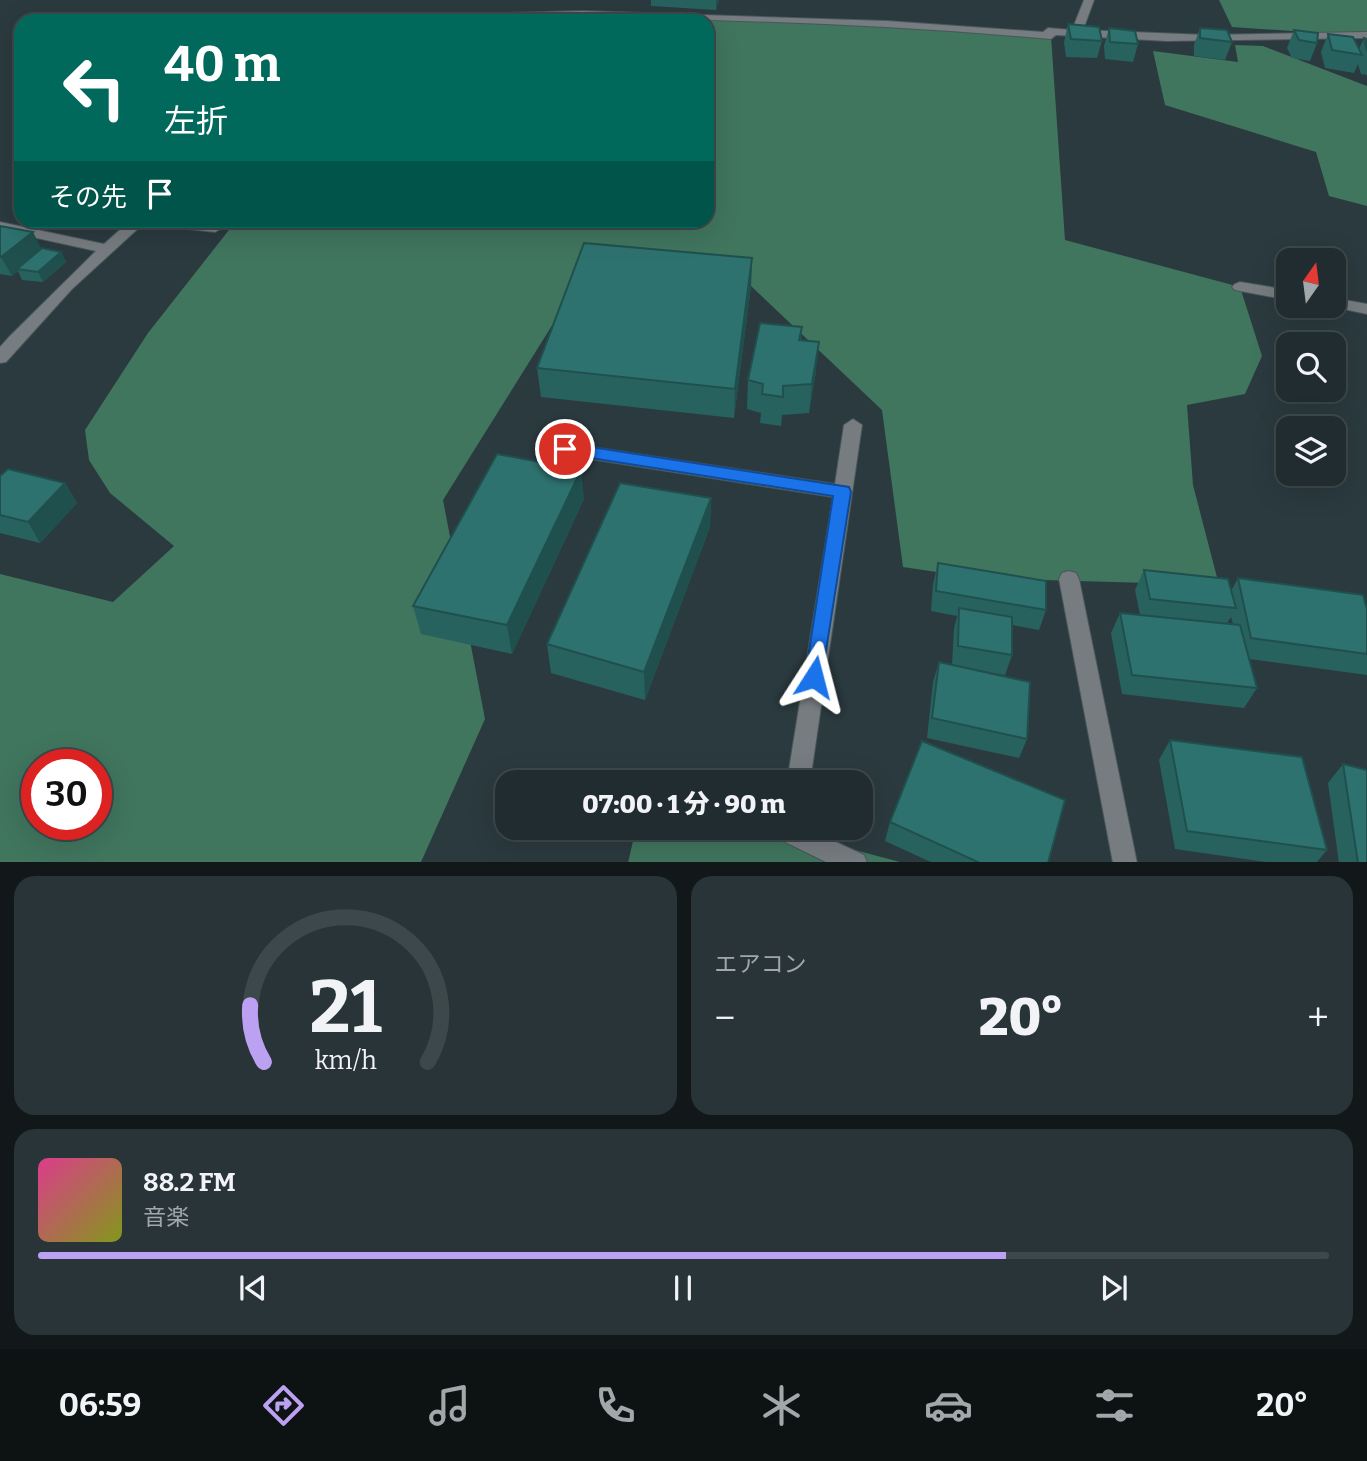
<!DOCTYPE html>
<html lang="ja">
<meta charset="utf-8">
<style>
body{margin:0;font-family:Bitter,"Noto Sans JP",serif;background:#283437;color:#f1f3f6;height:100vh;display:flex;flex-direction:column;font-size:26px;white-space:nowrap}
*{box-sizing:border-box;margin:0}
p{font-size:23px;color:#a2a7aa}
.icon{flex:none;width:38px;height:38px;fill:none;stroke:currentColor;stroke-width:2;stroke-linecap:round;stroke-linejoin:round}
.map{position:relative;height:862px;overflow:hidden}
.panel{display:flex;flex-direction:column;gap:14px;padding:14px;background:#12181a;flex:1}
.panel>*{flex:none}
.top-card{position:absolute;left:14px;top:14px;width:700px;height:214px;border-radius:21px;box-shadow:0 7px 28px #0002,0 0 0 2px #3d484b;background:#00695c;color:#fff;overflow:hidden}
.needle{width:46px;rotate:14deg}
.buttons{position:absolute;left:1276px;top:248px;display:grid;gap:14px}
.buttons a{display:grid;place-items:center;width:70px;height:70px;border-radius:14px;background:#202c2f;box-shadow:0 7px 28px #0002,0 0 0 2px #3d484b;font-size:35px}
.speed{position:absolute;left:21px;top:749px;display:flex;gap:14px;font-size:35px;font-weight:700;text-align:center}
.speed>*{display:grid;place-content:center;width:91px;height:91px;border-radius:50%;background:#202c2f;box-shadow:0 7px 28px #0002,0 0 0 2px #3d484b;line-height:1}
.speed .limit{border:10px solid #d22;background:#fff;color:#111}
.pin{position:absolute;display:grid;place-items:center;width:60px;height:60px;color:#fff;margin:-30px;border:4px solid #fff;border-radius:50%;box-shadow:0 2px 7px #0007}
.me{position:absolute;width:77px;margin:-38px;rotate:9deg;stroke-linejoin:round;filter:drop-shadow(0 0 5px #0008)}
.turn{display:flex;align-items:center;gap:24px;height:147px;padding:0 35px;font-size:32px}
.turn .icon{width:91px;height:91px;stroke-width:2.5}
.turn b{display:block;font-size:49px;line-height:60px}
.then{display:flex;align-items:center;height:66px;padding:0 35px;background:#0003;gap:14px;font-size:26px}
.big{font-size:52px;font-weight:800;line-height:1.1}
.panel .tile{flex:1;display:flex;flex-direction:column;justify-content:center;gap:10px;min-width:0;padding:0 24px;border-radius:21px;background:#283437}
.panel .dial{align-items:center;gap:0}
.dial svg{height:182px;overflow:visible;fill:none;stroke:#3d484b;stroke-width:7;stroke-linecap:round;text-anchor:middle}
.dial text{fill:#f1f3f6;stroke:none}
.song{display:flex;align-items:center;gap:21px}
.cover{width:84px;height:84px;border-radius:10px;background:linear-gradient(135deg,hsl(330 70% 55%),hsl(70 70% 35%))}
.played{height:7px;border-radius:4px;background:linear-gradient(90deg,#bca0f2 75%,#3d484b 75%)}
.keys{display:flex;justify-content:space-around;direction:ltr}
.heat{display:flex;justify-content:space-between;align-items:center;font-size:38px;direction:ltr}
.panel .tiles{flex:1;display:grid;gap:14px;grid-template-columns:1fr 1fr}
.tile:last-child{grid-column:span 2}
.trip{position:absolute;left:495px;top:770px;width:378px;height:70px;border-radius:21px;background:#202c2f;box-shadow:0 7px 28px #0002,0 0 0 2px #3d484b;font-weight:800;line-height:70px;text-align:center}
.dock{display:flex;height:112px;justify-content:space-around;align-items:center;background:#0d1213;color:#a2a7aa}
.dock .icon{width:49px;height:49px}
.dock .on{color:#bca0f2}
.dock b{font-size:32px;color:#f1f3f6}
.map>svg:first-child{display:block}
.forest{fill:#40755e;fill-rule:evenodd}
.lines{fill:none;stroke-linecap:round;stroke-linejoin:round}
.minor-casing{stroke:#49575b;stroke-width:2}
.minor{fill:#777c80;fill-rule:evenodd}
.wall{fill:#28625f;fill-rule:evenodd}
.shaded-wall{fill:#20504e}
.building{fill:#2e726f;stroke:#20504e;stroke-width:2}
.route{fill:#1a73e8;stroke:#114b97;stroke-width:2}
</style>
<div class="map">
<svg width="1367" height="863" viewBox="0 0 1367 863">
<rect width="100%" height="100%" fill="#2b3a3f"/>
<g class="forest">
<polygon points="1219,0 1367,0 1367,36 1232,27"/>
<path d="M560,14L963,27L1051,36L1065,240L1240,287L1262,356L1245,394L1187,405L1193,485L1219,585L977,578L903,567L882,410L751,286L586,271L443,500L485,719L421,862L0,863V574L113,602L174,546L110,493L89,460L85,430L148,333L236,221L707,220V21H509ZM37,765H96V824H37Z"/>
<polygon points="1235,45 1263,46 1367,86 1367,206 1329,196 1316,152 1165,105 1153,51 1238,62"/>
<polygon points="636,828 784,828 791,833 900,862 628,863"/>
</g>
<g class="lines">
<g class="minor-casing">
<g id="minor">
<path d="M1084,0H1094L1083,30L1207,35L1367,32V38L1167,41L1056,35L1051,39C895,25 736,19 580,18C532,17 484,21 437,21L442,18L477,14L582,11L887,21L1043,32L1048,28L1072,30Z"/>
<path d="M131,220C152,220 207,215 222,228L215,232L143,224L72,289L6,362L0,363V347L10,336L96,251L0,230V222L104,244Z"/>
<polygon points="1240,282 1288,290 1288,300 1235,290 1232,287 1235,284"/>
<polygon points="1334,298 1367,304 1367,314 1329,306 1334,306"/>
<polygon points="853,419 862,425 810,782 787,782 833,497 565,455 559,453 556,449 559,445 565,443 835,484 844,425"/>
<polygon points="1069,571 1076,573 1079,579 1137,863 1113,863 1059,579 1062,573"/>
<polygon points="779,828 806,828 864,855 867,863 828,863 783,841"/>
</g>
</g>
<use href="#minor" class="minor"/>
</g>
<g class="wall">
<polygon points="651,0 719,0 716,10 651,6"/>
<polygon points="1068,24 1102,41 1097,58 1066,57 1064,42"/>
<polygon points="1109,28 1138,44 1133,62 1105,59 1104,46"/>
<polygon points="1200,28 1232,42 1225,60 1194,56 1194,45"/>
<polygon points="1294,30 1317,43 1310,61 1292,58 1287,48"/>
<polygon points="1328,34 1359,49 1364,38 1367,39 1367,75 1361,74 1358,64 1354,73 1325,68 1321,52"/>
<polygon points="0,226 41,249 61,252 66,262 43,282 22,280 18,271 12,276 0,274"/>
<polygon points="752,258 751,286 734,418 541,397 537,368"/>
<polygon points="802,327 801,340 816,371 809,413 782,415 781,426 760,423 761,413 747,409 748,380"/>
<polygon points="0,476 65,483 77,503 40,543 0,533"/>
<polygon points="711,498 710,527 645,700 551,673 547,644"/>
<polygon points="584,499 512,654 421,634 413,606"/>
<polygon points="938,563 1046,610 1039,630 1012,625 1012,655 1005,675 964,668 1027,739 1019,758 927,738 933,682 939,662 952,665 954,629 957,616 931,611 933,584"/>
<path d="M1144,570L1231,591L1238,578L1367,609V675L1249,659L1257,688L1244,708L1122,694L1111,633L1120,613L1140,615L1135,590ZM1231,617L1233,624L1227,623Z"/>
<polygon points="1170,740 1327,850 1316,863 1273,863 1175,849 1159,760"/>
<polygon points="1343,764 1367,863 1339,863 1328,783"/>
<polygon points="890,822 1048,863 933,863 885,841"/>
</g>
<g class="shaded-wall">
<polygon points="716,0 719,0 716,10"/>
<polygon points="33,232 43,252 17,269 18,271 12,276 1,257"/>
<polygon points="61,252 66,262 43,282 38,272"/>
<polygon points="752,258 751,286 734,418 735,389"/>
<polygon points="819,342 816,371 809,413 812,384"/>
<polygon points="581,470 584,499 512,654 507,625"/>
<polygon points="65,483 77,503 40,543 28,522"/>
<polygon points="711,498 710,527 645,700 644,672"/>
</g>
<g class="building">
<polygon points="1068,24 1099,27 1102,41 1071,39"/>
<polygon points="1109,28 1135,31 1138,44 1110,42"/>
<polygon points="1200,28 1227,30 1232,42 1200,38"/>
<polygon points="1294,30 1318,33 1317,43 1299,40"/>
<polygon points="1328,34 1353,37 1362,55 1332,50"/>
<polygon points="1364,38 1367,39 1367,51"/>
<polygon points="0,226 33,232 1,257 0,256"/>
<polygon points="584,243 752,258 735,389 537,368"/>
<polygon points="42,248 61,252 38,272 17,269"/>
<polygon points="760,323 802,327 799,340 819,342 812,384 783,386 783,397 762,394 763,384 748,380"/>
<polygon points="497,454 581,470 507,625 413,606"/>
<polygon points="8,469 65,483 28,522 0,515 0,476"/>
<polygon points="620,483 711,498 644,672 547,644"/>
<polygon points="938,563 1046,581 1046,610 936,591"/>
<polygon points="1144,570 1228,579 1236,608 1150,599"/>
<polygon points="1238,578 1363,595 1367,609 1367,654 1251,638"/>
<polygon points="959,608 1012,617 1012,655 958,646"/>
<polygon points="1120,613 1240,625 1257,688 1132,675"/>
<polygon points="939,662 1030,682 1027,739 932,718"/>
<polygon points="1170,740 1302,757 1327,850 1187,831"/>
<polygon points="922,741 1065,800 1048,863 980,863 890,822"/>
<polygon points="1343,764 1367,770 1367,863 1358,863"/>
</g>
<polygon class="route" points="565,443 849,487 851,492 821,682 814,685 808,682 805,677 833,496 559,453 557,449"/>
</svg>
<div class="buttons">
<a><svg class="needle" viewBox="-14 -14 28 28"><path d="M0-13l5 13h-10z" fill="#e53935"/><path d="M0 13l5-13h-10z" fill="#a2a7aa"/></svg></a>
<a><svg class="icon" aria-label="search" viewBox="0 0 24 24"><circle cx="10" cy="10" r="6"/><path d="M15 15l6 6"/></svg></a>
<a><svg class="icon" aria-label="layers" viewBox="0 0 24 24"><path d="M12 4l9 5-9 5-9-5zM3 14l9 5 9-5"/></svg></a>
</div>
<div class="speed"><div class="limit">30</div></div>
<div class="pin" style="left:565px;top:449px;background:#d93025"><svg class="icon" aria-label="arrive" viewBox="0 0 24 24"><path d="M6 21V4h12l-3 4 3 4H6"/></svg></div>
<svg class="me" style="left:814px;top:677px" viewBox="-20 -20 40 40"><path d="M0-17L14 15 0 8-14 15z" fill="#1a73e8" stroke="#fff" stroke-width="4"/></svg>
<div class="trip">07:00 · 1 分 · 90 m</div>
<div class="top-card">
<div class="turn"><svg class="icon" aria-label="left" viewBox="0 0 24 24"><path d="M17 20v-9H6M10 6l-5 5 5 5"/></svg><div><b>40 m</b>左折</div></div>
<div class="then">その先<svg class="icon" aria-label="arrive" viewBox="0 0 24 24"><path d="M6 21V4h12l-3 4 3 4H6"/></svg></div>
</div>
</div>
<section class="panel">
<div class="tiles">
<div class="tile dial"><svg viewBox="0 0 100 80">
<path d="M14 69A42 42 0 1 1 86 69"/>
<path d="M14 69A42 42 0 0 1 8 44" stroke="#bca0f2"/>
<text x="50" y="56" font-size="32" font-weight="700">21</text>
<text x="50" y="72" font-size="11">km/h</text>
</svg></div>
<div class="tile"><p>エアコン</p>
<div class="heat"><a>−</a><b class="big">20°</b><a>+</a></div>
</div>
<div class="tile">
<div class="song"><i class="cover"></i><div><b>88.2 FM</b><p>音楽</p></div></div>
<div class="played"></div>
<div class="keys"><svg class="icon" aria-label="previous" viewBox="0 0 24 24"><path d="M18 5L8 12l10 7zM5 5v14"/></svg><svg class="icon" aria-label="pause" viewBox="0 0 24 24"><path d="M8 5v14M16 5v14"/></svg><svg class="icon" aria-label="next" viewBox="0 0 24 24"><path d="M6 5l10 7-10 7zM19 5v14"/></svg></div>
</div>
</div>
</section>
<nav class="dock">
<b>06:59</b>
<svg class="icon on" aria-label="directions" viewBox="0 0 24 24"><path d="M12 3l9 9-9 9-9-9zM9 14v-3h6M13 9l2 2-2 2"/></svg>
<svg class="icon" aria-label="music" viewBox="0 0 24 24"><path d="M9 18V5l10-2v13"/><circle cx="6" cy="18" r="3"/><circle cx="16" cy="16" r="3"/></svg>
<svg class="icon" aria-label="phone" viewBox="0 0 24 24"><path d="M5 4h4l2 5-3 2q2 4 5 5l2-3 5 2v4C11 20 4 13 5 4z"/></svg>
<svg class="icon" aria-label="climate" viewBox="0 0 24 24"><path d="M12 3v18M4 7l16 10M4 17L20 7"/></svg>
<svg class="icon" aria-label="car" viewBox="0 0 24 24"><path d="M5 17H2v-5l4-1 3-4h7l3 4 3 1v5h-3M9 17h6M6 11h13"/><circle cx="7" cy="17" r="2"/><circle cx="17" cy="17" r="2"/></svg>
<svg class="icon" aria-label="filters" viewBox="0 0 24 24"><path d="M4 7h16M4 17h16"/><circle cx="9" cy="7" r="2"/><circle cx="15" cy="17" r="2"/></svg>
<b>20°</b>
</nav>
